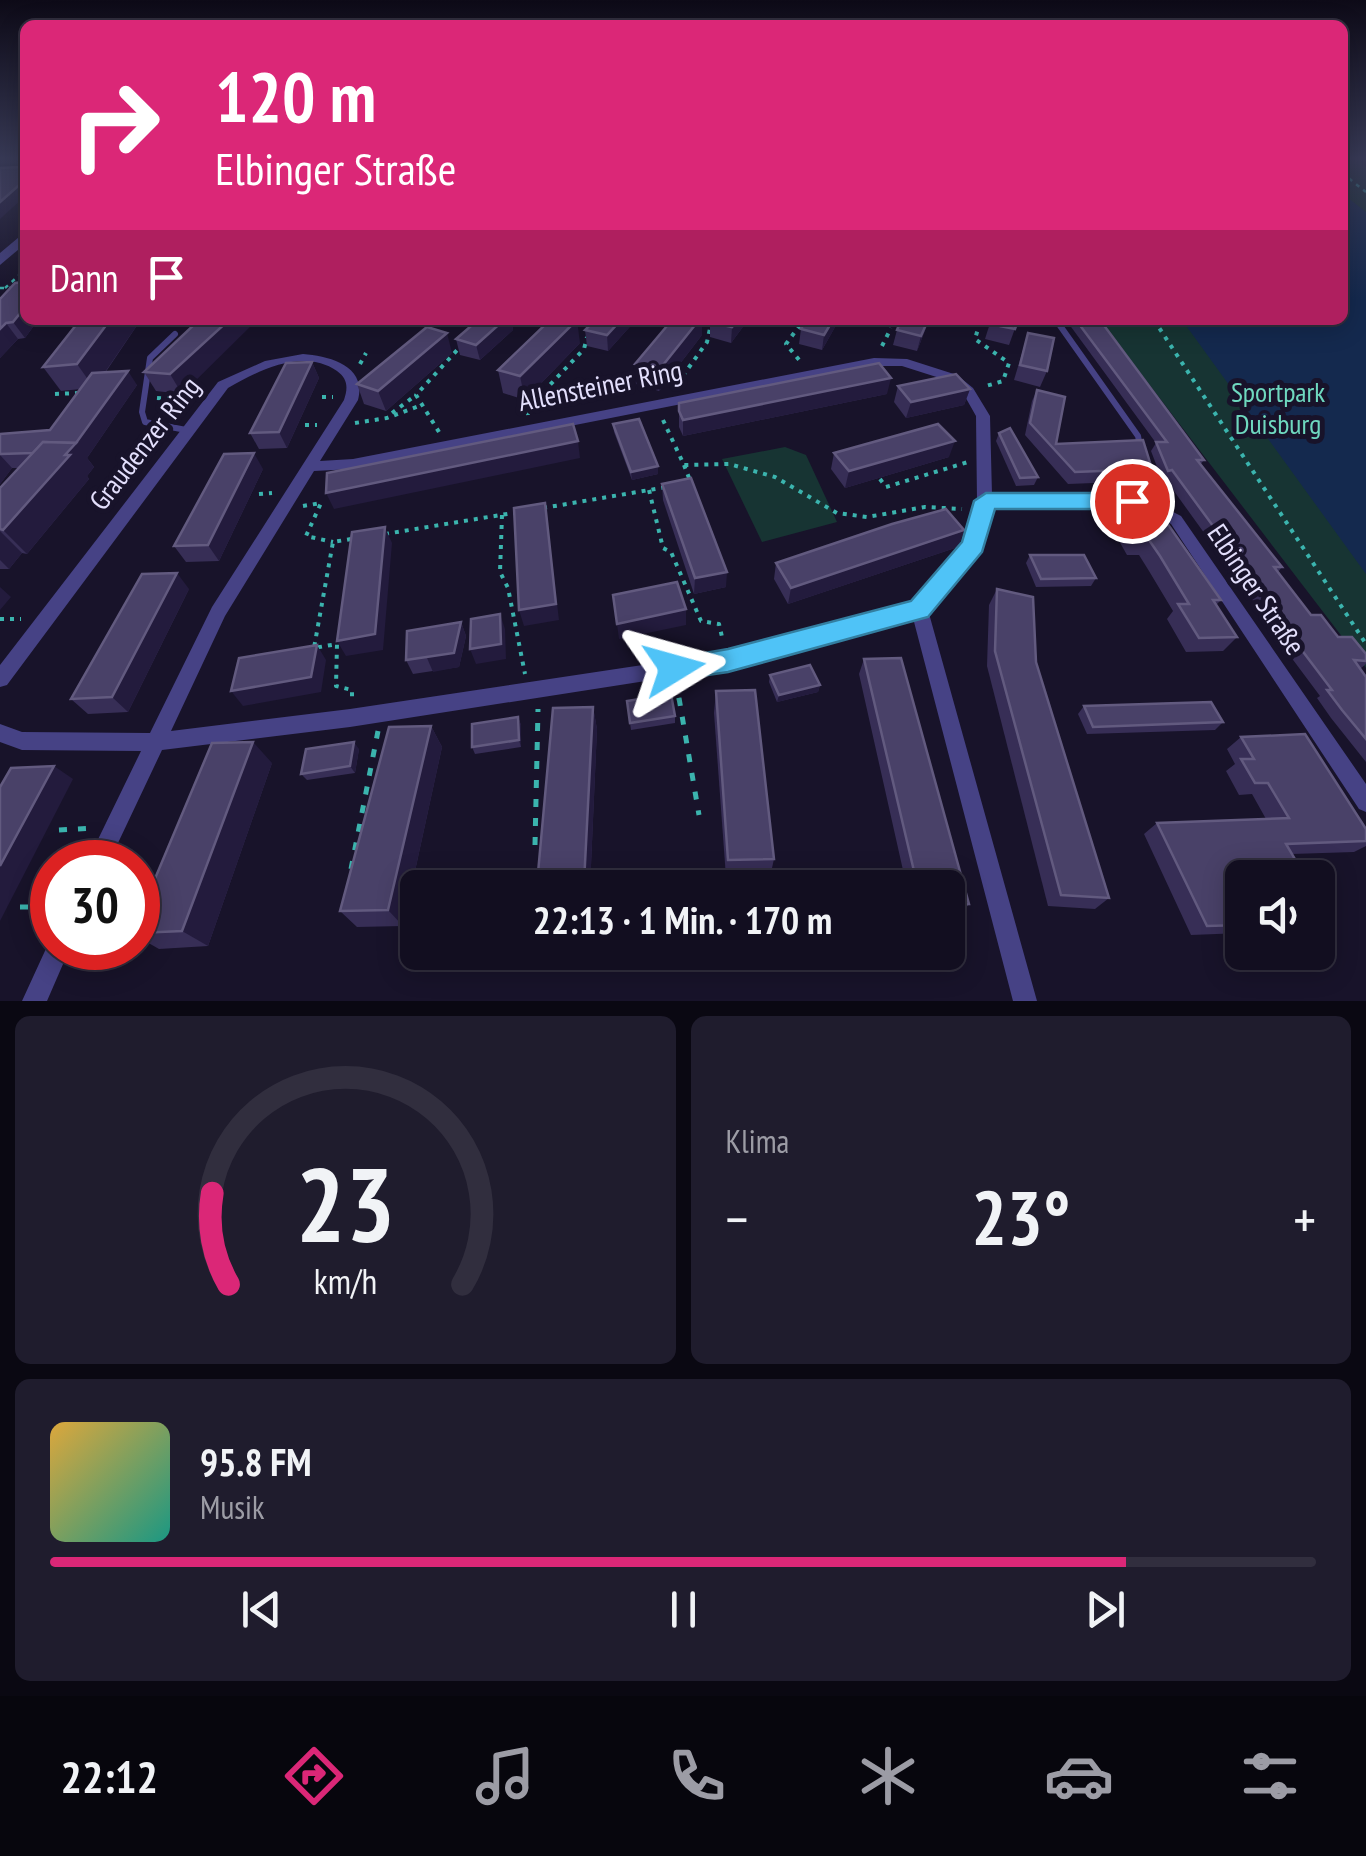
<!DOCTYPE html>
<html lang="de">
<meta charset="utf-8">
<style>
body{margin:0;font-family:"PT Sans Narrow",sans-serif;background:#1f1c2d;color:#f1f3f6;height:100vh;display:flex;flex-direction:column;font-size:38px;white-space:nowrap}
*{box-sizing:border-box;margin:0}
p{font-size:32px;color:#9c9ca5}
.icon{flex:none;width:55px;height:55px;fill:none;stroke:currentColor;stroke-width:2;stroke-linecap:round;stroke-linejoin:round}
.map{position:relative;height:1001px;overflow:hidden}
.side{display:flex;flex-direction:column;gap:15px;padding:15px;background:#0a0812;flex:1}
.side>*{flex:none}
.guide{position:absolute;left:20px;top:20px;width:1328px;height:305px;border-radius:15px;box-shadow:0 5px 25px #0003,0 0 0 2px #312e3e;background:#db2777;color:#fff;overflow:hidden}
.controls{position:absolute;left:1225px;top:860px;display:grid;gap:20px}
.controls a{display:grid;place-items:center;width:110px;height:110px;border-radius:15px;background:#120e20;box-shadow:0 5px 25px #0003,0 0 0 2px #312e3e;font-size:50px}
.speed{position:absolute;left:30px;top:840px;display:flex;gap:20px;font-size:50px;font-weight:700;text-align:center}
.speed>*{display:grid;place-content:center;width:130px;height:130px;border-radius:50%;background:#120e20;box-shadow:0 5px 25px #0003,0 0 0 2px #312e3e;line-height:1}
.speed .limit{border:15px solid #d22;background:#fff;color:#111}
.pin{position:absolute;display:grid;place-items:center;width:85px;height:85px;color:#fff;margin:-42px;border:5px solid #fff;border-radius:50%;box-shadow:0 2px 10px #0007}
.me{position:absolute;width:110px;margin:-55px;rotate:82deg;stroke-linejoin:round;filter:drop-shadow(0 0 8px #0008)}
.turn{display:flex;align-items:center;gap:35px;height:210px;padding:0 30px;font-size:45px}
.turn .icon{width:130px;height:130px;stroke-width:2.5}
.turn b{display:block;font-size:70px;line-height:85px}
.then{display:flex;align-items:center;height:95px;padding:0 30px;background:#0003;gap:20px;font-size:38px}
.big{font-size:75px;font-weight:600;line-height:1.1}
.side .tile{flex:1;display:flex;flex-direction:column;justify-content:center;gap:15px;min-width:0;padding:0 35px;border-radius:15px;background:#1f1c2d}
.side .dial{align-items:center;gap:0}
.dial svg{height:260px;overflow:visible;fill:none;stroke:#312e3e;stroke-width:7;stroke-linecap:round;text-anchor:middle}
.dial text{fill:#f1f3f6;stroke:none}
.song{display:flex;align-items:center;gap:30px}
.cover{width:120px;height:120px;border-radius:15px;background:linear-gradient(135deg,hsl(40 70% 55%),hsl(170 70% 35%))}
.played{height:10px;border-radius:5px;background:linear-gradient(90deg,#db2777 85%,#312e3e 85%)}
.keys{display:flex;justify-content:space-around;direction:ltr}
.heat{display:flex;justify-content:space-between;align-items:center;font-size:55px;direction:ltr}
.side .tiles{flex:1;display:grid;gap:15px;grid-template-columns:1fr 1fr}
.tile:last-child{grid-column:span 2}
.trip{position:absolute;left:400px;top:870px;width:565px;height:100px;border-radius:15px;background:#120e20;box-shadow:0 5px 25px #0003,0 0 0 2px #312e3e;font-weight:600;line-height:100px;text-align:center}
.tab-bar{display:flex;height:160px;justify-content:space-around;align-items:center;background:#07060d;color:#9c9ca5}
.tab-bar .icon{width:70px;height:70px}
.tab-bar .selected{color:#db2777}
.tab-bar b{font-size:45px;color:#f1f3f6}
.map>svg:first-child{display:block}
.green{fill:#173433}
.water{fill:#14294e}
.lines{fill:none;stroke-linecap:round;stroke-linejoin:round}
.path-far2{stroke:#3bb4ae;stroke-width:2.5;stroke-dasharray:4 5;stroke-linecap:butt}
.path-far1{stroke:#3bb4ae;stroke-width:4;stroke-dasharray:4 6;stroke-linecap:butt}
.path{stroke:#3bb4ae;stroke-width:5;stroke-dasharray:8 11;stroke-linecap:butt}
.service-far1{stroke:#464285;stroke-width:6}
.service{stroke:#464285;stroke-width:9}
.minor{fill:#464285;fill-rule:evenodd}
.tertiary{fill:#464285;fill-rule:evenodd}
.wall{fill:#372e56}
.shaded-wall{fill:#231b3d}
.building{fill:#494168;stroke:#625a7f;stroke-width:2.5}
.route{fill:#4fc3f7;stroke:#337fa1;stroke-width:2.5}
.labels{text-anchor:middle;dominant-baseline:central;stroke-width:10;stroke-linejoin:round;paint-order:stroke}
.street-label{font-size:28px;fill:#e3dffc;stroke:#18132a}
.park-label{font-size:28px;fill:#6fd8bf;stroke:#18132a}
</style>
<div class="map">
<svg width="1366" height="1001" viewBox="0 0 1366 1001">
<rect width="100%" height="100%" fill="#18132a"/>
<g class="green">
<polygon points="1343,159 1358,159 1366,167 1366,668 1100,320 1342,320"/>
<polygon points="785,447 806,455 837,522 762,542 722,459"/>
</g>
<polygon class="water" points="1343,194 1366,212 1366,574 1182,320 1342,320"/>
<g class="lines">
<g class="path-far2">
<polyline points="1342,173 1366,192"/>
<polyline points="0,288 25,288"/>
<polyline points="5,288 25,270"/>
</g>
<g class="path-far1">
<polyline points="1154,320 1366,644"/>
<polyline points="980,322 975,339 1009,363 1003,381 986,386"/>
<polyline points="800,325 786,344 800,361"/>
<polyline points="882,346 891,328"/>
<polyline points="360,364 366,353"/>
<polyline points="677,384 707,342 711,324"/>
<polyline points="55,394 81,393"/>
<polyline points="322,397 333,397"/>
<polyline points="157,398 192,401"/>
<polyline points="392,413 416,395"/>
<polyline points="528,415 527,409 584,349 587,337"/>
<polyline points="663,420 684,465 729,464 775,477 837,513 867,517 925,507 962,509"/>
<polyline points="355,423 387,418 422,405"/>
<polyline points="305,425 317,425"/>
<polyline points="439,432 416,395 460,347"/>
<polyline points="684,465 691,483"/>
<polyline points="880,479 886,487 968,462"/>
<polyline points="649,490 663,548 671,552 701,621 719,624 723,641"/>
<polyline points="259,494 272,493"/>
<polyline points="303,506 321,503 306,536 333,542"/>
<polyline points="543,508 667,487"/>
<polyline points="502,515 500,572 508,588 525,674"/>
<polyline points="385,534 519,512"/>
<polyline points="351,539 333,542 314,648 337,644 336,686 352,690 352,697"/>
<polyline points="0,619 21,619"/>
<polyline points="677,688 679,701"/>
</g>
<g class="path">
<polyline points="679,698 699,815"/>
<polyline points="59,830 94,828"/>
<polyline points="535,845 538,709"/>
<polyline points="351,869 378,731"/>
<polyline points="138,898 151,891"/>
<polyline points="20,907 52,907"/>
</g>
<g class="service-far1">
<polyline points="1056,320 1138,436 1141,451"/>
<polyline points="175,334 150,358 142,412 145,422 186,430"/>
<polyline points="1147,463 1151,470"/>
</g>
<polyline class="service" points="1150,468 1160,486 1163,510"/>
<g class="minor">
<path d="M303,354C330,356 367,366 358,400L320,461L353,459L874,358L907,359L957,375L973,388L990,416L992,495C1056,494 1123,484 1181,516L1366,784V812L1359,809L1171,524C1116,494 1051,505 991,506L979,549L928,610L1037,1001H1013L913,618L729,668L350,727L162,750L109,862H87L141,751L22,750L0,742V724L22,732L150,733L212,607L344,400C348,388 348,379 337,371C303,348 259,370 228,388L7,685L0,687V665L218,382L265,361ZM874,366H902L949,381L963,393L976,416L977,501L966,543L913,603L729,652L350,709L171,731L225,616L314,471L353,469Z"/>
<polygon points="52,938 52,948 70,948 47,1001 22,1001 50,940"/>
</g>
<polygon class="tertiary" points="25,232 25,244 0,265 0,253"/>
</g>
<g class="wall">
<polygon points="0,299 25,320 38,320 25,338 18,339 0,358"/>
<polygon points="199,320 182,394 156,391 144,372"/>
<polygon points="478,320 511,320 513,330 480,360 460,355 456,339"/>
<polygon points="595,320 635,320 635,321 608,351 587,346 585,330"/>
<polygon points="748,320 731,343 710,337 710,322"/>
<polygon points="839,320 822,350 799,344 801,329"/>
<polygon points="929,320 917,351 893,345 897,330"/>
<polygon points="991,320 1018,320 1009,345 985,339"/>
<polygon points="1066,320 1100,320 1204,460 1200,465 1282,567 1278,572 1311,615 1338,637 1366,654 1366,664 1360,669 1366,677 1366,762 1331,718 1317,698 1320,696 1267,625 1269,623 1166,480 1162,480 1151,451 1156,443"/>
<polygon points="140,321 105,373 137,385 87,458 94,467 87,476 89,479 27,554 22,553 9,569 0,569 0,488 19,468 12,468 0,484 0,434 50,430 81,389 61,391 43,367"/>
<polygon points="1028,333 1047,371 1040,387 1014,380"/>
<polygon points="702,335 659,391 636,384 635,364"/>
<polygon points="580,343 525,400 503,393 498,370"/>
<polygon points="452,353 386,411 364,404 357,384"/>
<polygon points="312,362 319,378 287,448 259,449 250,433"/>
<polygon points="898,386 970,389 964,405 906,418 894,402"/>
<polygon points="1037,390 1056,444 1152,469 1145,481 1068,484 1025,435 1032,401"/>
<polygon points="887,394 683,436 679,427 679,403"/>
<polygon points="613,424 658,474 632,480 614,432"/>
<polygon points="999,433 1038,477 1034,485 1016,486 996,441"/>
<polygon points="834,453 949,457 845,488 831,469"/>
<polygon points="263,469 219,561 186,562 174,546"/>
<polygon points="662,484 726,587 694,594 663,500"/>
<polygon points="1115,503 1221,600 1216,605 1237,637 1223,651 1186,652 1167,619 1173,611 1149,571 1139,555 1127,555 1106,518"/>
<polygon points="964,530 958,547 788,604 774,579 776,563"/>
<polygon points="1030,555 1096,578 1091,586 1036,587 1026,563"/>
<polygon points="189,589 128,712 88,714 71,699"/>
<polygon points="997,589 1036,662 1109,898 1095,909 1048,906 987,666 989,605"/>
<polygon points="461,622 466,636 459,667 413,674 406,660"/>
<polygon points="864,659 969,904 960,915 948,915 948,888 907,888 859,674"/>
<polygon points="770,675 820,685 818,692 777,702 769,682"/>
<polygon points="716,691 774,859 770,877 726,877 714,713"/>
<polygon points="627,701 675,716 675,723 631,730"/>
<polygon points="1084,706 1223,722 1215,730 1087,734 1078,714"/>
<polygon points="593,707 597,729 590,888 538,888 537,884"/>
<polygon points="518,717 521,725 521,747 475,754 472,747"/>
<polygon points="431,726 442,747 403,926 357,927 340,911"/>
<polygon points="1241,737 1366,829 1366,846 1354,852 1292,854 1242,878 1242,933 1191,935 1144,834 1157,823 1266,819 1252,794 1239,795 1226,771 1235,764 1227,749"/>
<polygon points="359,749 355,773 307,780 301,774"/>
<polygon points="272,763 208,946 159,949 138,937 138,919"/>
</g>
<g class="shaded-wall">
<polygon points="0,159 22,159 25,163 0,165"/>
<polygon points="25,180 25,196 0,219 0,202"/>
<polygon points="25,307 25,320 38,320 25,338 13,322"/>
<polygon points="110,320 140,321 94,388 77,364"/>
<polygon points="229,320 257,320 182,394 170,374"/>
<polygon points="504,320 511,320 513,330 480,360 476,345"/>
<polygon points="577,320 580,343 525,400 520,376"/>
<polygon points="621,320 635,321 608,351 607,335"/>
<polygon points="699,320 702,320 702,335 659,391 659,370"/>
<polygon points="738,320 748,320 731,343 732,327"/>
<polygon points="833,320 839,320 822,350 824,335"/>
<polygon points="928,320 929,320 917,351 921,336"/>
<polygon points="6,323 18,339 0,358 0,329"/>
<polygon points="447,333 452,353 386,411 378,391"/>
<polygon points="312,362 319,378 287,448 279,432"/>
<polygon points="128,371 137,385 87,458 94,467 87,476 89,479 27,554 3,530 65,455"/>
<polygon points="891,378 887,394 683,436 683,420"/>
<polygon points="970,389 964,405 906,418 911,402"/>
<polygon points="578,441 580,458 334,509 326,493"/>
<polygon points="955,441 949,457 845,488 849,471"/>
<polygon points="254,453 263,469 219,561 208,545"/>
<polygon points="0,455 12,468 0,484"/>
<polygon points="658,466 658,474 632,480 631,472"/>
<polygon points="545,503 559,620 524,626 519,610"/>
<polygon points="385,527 392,543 383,650 346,656 337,641"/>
<polygon points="964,530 958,547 788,604 791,588"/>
<polygon points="0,531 22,553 9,569 0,560"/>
<polygon points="727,572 726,587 694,594 695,578"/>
<polygon points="177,573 189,589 128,712 112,697"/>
<polygon points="0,587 11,597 0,610"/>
<polygon points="686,609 686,625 619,639 617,624"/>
<polygon points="500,614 505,629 506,659 476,664 470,649"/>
<polygon points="461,622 466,636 459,667 433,672 427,658"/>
<polygon points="317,645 326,660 321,692 243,706 231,691"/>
<polygon points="820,685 818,692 777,702 779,695"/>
<polygon points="593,707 597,729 590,888 586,888 584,883"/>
<polygon points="518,717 521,725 521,747 519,740"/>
<polygon points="431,726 442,747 403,926 388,910"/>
<polygon points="253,742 272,763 208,946 182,931"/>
<polygon points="354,742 359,749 355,773 350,766"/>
<polygon points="54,766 73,779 0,921 0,866"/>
</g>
<g class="building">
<polygon points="21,159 25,159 25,180 0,202 0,168 19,167 23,163"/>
<polygon points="25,282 25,307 13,322 6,323 0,329 0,299 15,283"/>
<polygon points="80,320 110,320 77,364 43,367"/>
<polygon points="199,320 229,320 170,374 144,372"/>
<polygon points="478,320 504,320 476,345 456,339"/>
<polygon points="550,320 577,320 520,376 498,370"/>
<polygon points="595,320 621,320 607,335 585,330"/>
<polygon points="672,320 699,320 659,370 635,364"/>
<polygon points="712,320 738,320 732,327 710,322"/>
<polygon points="806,320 833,320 824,335 801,329"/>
<polygon points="901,320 928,320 921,336 897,330"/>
<polygon points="991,320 1018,320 1015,329 990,324"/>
<polygon points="1076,320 1100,320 1204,460 1197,460 1282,567 1274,567 1311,615 1321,615 1338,637 1352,637 1366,654 1366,661 1354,660 1366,677 1366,739 1342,710 1327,690 1332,690 1276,616 1279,616 1172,470 1168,471 1156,442 1167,442"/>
<polygon points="427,327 447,333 378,391 357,384"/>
<polygon points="1028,333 1054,338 1047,371 1020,365"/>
<polygon points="312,362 279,432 250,433 286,363"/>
<polygon points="879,363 891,378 683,420 679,411 679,403"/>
<polygon points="128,371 76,443 43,442 33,453 0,454 0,434 50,430 92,373"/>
<polygon points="956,374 970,389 911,402 898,386"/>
<polygon points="1037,390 1065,397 1056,444 1143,440 1152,469 1075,472 1030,423"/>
<polygon points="639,419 658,466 631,472 613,424"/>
<polygon points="573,424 578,441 326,493 327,473"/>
<polygon points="938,424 955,441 849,471 834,453"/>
<polygon points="1010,428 1038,477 1020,478 999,433"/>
<polygon points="43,442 76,443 65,455 70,455 3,530 0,529 0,488"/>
<polygon points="254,453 208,545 174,546 224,454"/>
<polygon points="691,478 727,572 695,578 662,484"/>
<polygon points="545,503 556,604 519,610 514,508"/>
<polygon points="1115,503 1153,503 1221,600 1213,600 1237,637 1199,638 1178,604 1189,604 1160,556 1149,540 1137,540"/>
<polygon points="946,509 964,530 791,588 776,563 892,524"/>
<polygon points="385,527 375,634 337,641 352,532"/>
<polygon points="1030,555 1084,555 1096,578 1041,579"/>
<polygon points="177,573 112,697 71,699 142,574"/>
<polygon points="677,582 686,609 617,624 613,595"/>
<polygon points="997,589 1033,597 1036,662 1109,898 1061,895 995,651"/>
<polygon points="500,614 501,644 470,649 471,619"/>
<polygon points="461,622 454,653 406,660 407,631"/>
<polygon points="317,645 311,677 231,691 239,658"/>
<polygon points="901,658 969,904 948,905 948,888 918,888 864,659"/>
<polygon points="810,665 820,685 779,695 770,675"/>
<polygon points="755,690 774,859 728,860 716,691"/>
<polygon points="671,694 675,716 630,723 627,701"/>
<polygon points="1211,702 1223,722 1093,727 1084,706"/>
<polygon points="593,707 584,883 537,884 553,708"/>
<polygon points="518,717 519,740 472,747 472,724"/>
<polygon points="431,726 388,910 340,911 389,727"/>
<polygon points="1305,734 1366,829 1366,841 1286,844 1306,878 1242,878 1242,925 1207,926 1157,823 1289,818 1268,783 1255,783 1241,759 1254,759 1241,737"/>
<polygon points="253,742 182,931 138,933 138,919 212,743"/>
<polygon points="354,742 350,766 301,774 306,749"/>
<polygon points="54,766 0,866 0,787 11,768"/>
</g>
<linearGradient id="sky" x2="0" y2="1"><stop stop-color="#0d0a17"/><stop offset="0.53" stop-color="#373955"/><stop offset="1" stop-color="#373955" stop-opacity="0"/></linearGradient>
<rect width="1366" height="299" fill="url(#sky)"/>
<polygon class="route" points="986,493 1132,493 1143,501 1132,509 995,509 982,552 928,617 728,672 674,680 664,677 660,668 664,660 728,649 911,601 962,542 974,501"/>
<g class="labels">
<g class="street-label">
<text transform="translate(600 385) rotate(-11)">Allensteiner Ring</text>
<text transform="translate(144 443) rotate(-52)">Graudenzer Ring</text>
<text transform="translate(1257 589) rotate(56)">Elbinger Straße</text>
</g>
<g class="park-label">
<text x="1278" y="391">Sportpark<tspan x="1278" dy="32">Duisburg</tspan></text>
</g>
</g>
</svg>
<div class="controls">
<a><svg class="icon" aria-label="sound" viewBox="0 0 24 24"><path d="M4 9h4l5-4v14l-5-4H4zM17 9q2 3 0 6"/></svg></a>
</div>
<div class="speed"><div class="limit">30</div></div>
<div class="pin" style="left:1132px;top:501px;background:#d93025"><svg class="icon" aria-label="arrive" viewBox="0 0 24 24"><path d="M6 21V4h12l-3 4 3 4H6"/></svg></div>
<svg class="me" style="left:674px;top:668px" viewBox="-20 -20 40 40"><path d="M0-17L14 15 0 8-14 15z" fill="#4fc3f7" stroke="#fff" stroke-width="4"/></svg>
<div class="trip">22:13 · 1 Min. · 170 m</div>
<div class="guide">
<div class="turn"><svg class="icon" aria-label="right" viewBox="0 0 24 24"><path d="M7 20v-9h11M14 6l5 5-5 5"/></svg><div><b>120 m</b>Elbinger Straße</div></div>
<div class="then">Dann<svg class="icon" aria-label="arrive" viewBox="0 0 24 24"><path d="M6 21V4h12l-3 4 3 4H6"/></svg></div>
</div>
</div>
<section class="side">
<div class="tiles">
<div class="tile dial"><svg viewBox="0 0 100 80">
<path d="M14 69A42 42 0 1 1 86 69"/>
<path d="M14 69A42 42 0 0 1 9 41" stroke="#db2777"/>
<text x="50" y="56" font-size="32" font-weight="700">23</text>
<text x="50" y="72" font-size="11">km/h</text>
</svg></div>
<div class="tile"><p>Klima</p>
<div class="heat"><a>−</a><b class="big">23°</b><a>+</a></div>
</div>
<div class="tile">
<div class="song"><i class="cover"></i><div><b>95.8 FM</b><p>Musik</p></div></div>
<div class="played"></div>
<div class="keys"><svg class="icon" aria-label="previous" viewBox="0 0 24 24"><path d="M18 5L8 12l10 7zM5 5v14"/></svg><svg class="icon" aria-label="pause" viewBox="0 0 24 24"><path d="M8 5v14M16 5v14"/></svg><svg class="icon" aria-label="next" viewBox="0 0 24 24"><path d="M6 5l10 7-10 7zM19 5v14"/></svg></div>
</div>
</div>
</section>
<nav class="tab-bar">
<b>22:12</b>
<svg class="icon selected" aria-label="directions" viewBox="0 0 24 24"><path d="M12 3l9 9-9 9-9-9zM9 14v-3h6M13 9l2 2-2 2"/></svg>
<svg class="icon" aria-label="music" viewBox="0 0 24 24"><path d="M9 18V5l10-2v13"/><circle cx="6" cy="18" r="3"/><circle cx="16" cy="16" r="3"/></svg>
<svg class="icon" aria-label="phone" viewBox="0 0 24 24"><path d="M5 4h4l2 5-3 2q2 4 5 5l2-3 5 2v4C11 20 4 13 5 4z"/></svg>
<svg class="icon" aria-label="climate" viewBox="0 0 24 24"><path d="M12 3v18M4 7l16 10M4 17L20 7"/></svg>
<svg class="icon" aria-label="car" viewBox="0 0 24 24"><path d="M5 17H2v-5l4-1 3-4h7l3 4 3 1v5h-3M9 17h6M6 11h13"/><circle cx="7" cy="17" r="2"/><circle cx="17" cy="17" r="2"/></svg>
<svg class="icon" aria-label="filters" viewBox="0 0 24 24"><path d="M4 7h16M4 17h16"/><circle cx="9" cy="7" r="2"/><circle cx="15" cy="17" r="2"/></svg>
</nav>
